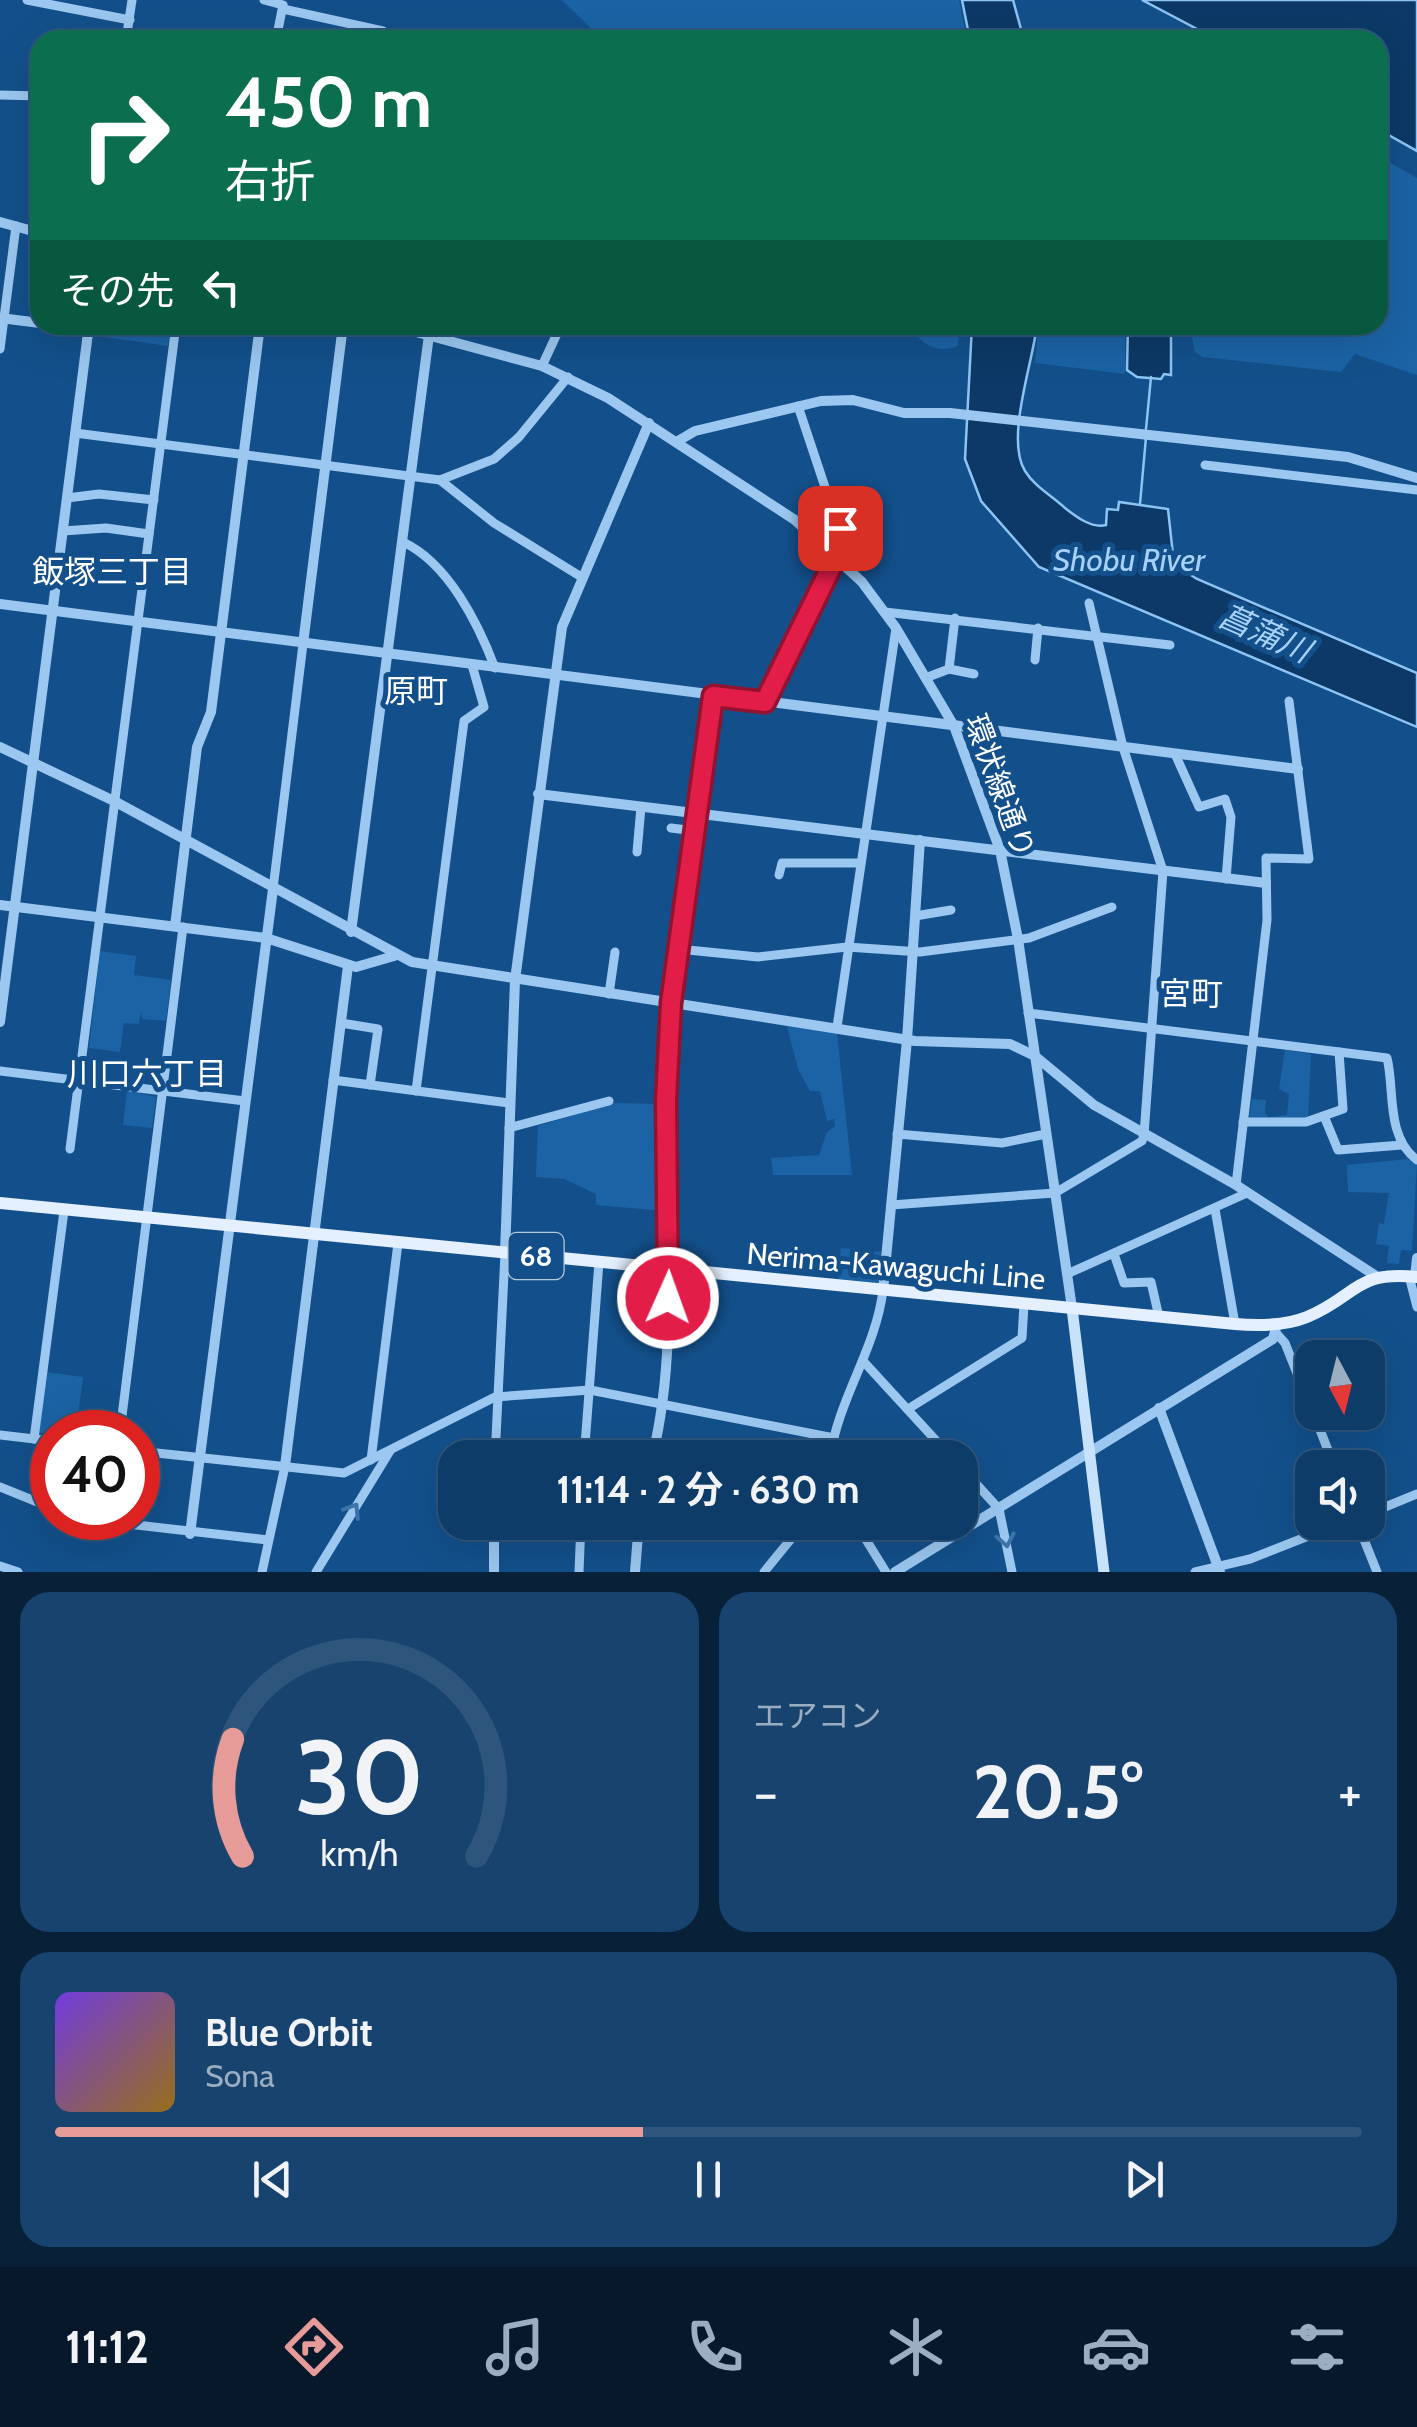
<!DOCTYPE html>
<html lang="ja">
<meta charset="utf-8">
<style>
body{margin:0;font-family:Cabin,"Noto Sans JP",sans-serif;background:#17436e;color:#f1f3f6;height:100vh;display:flex;flex-direction:column;font-size:38px;white-space:nowrap}
*{box-sizing:border-box;margin:0}
p{font-size:32px;color:#9badc0}
.icon{flex:none;width:55px;height:55px;fill:none;stroke:currentColor;stroke-width:2;stroke-linecap:round;stroke-linejoin:round}
.map{position:relative;height:1572px;overflow:hidden}
.sheet{display:flex;flex-direction:column;gap:20px;padding:20px;background:#082139;flex:1}
.sheet>*{flex:none}
.hud{position:absolute;left:30px;top:30px;width:1358px;height:305px;border-radius:30px;box-shadow:0 10px 40px #0002,0 0 0 2px #2e567c;background:#0b6e4f;color:#fff;overflow:hidden}
.needle{width:65px;rotate:173deg}
.fabs{position:absolute;left:1295px;top:1340px;display:grid;gap:20px}
.fabs a{display:grid;place-items:center;width:90px;height:90px;border-radius:20px;background:#0e3c68;box-shadow:0 10px 40px #0002,0 0 0 2px #2e567c;font-size:50px}
.speed{position:absolute;left:30px;top:1410px;display:flex;gap:20px;font-size:50px;font-weight:700;text-align:center}
.speed>*{display:grid;place-content:center;width:130px;height:130px;border-radius:50%;background:#0e3c68;box-shadow:0 10px 40px #0002,0 0 0 2px #2e567c;line-height:1}
.speed .limit{border:15px solid #d22;background:#fff;color:#111}
.pin{position:absolute;display:grid;place-items:center;width:85px;height:85px;color:#fff;margin:-42px;border-radius:20px;box-shadow:0 5px 15px #0006}
.me{position:absolute;width:110px;margin:-55px;rotate:2deg;stroke-linejoin:round;filter:drop-shadow(0 0 8px #0008)}
.turn{display:flex;align-items:center;gap:35px;height:210px;padding:0 30px;font-size:45px}
.turn .icon{width:130px;height:130px;stroke-width:2.5}
.turn b{display:block;font-size:70px;line-height:85px}
.then{display:flex;align-items:center;height:95px;padding:0 30px;background:#0003;gap:20px;font-size:38px}
.big{font-size:75px;font-weight:700;line-height:1.1}
.sheet .card{flex:1;display:flex;flex-direction:column;justify-content:center;gap:15px;min-width:0;padding:0 35px;border-radius:30px;background:#17436e}
.sheet .dial{align-items:center;gap:0}
.dial svg{height:260px;overflow:visible;fill:none;stroke:#2e567c;stroke-width:7;stroke-linecap:round;text-anchor:middle}
.dial text{fill:#f1f3f6;stroke:none}
.song{display:flex;align-items:center;gap:30px}
.cover{width:120px;height:120px;border-radius:15px;background:linear-gradient(135deg,hsl(260 70% 55%),hsl(40 70% 35%))}
.played{height:10px;border-radius:5px;background:linear-gradient(90deg,#e69b98 45%,#2e567c 45%)}
.keys{display:flex;justify-content:space-around;direction:ltr}
.heat{display:flex;justify-content:space-between;align-items:center;font-size:55px;direction:ltr}
.sheet .tiles{flex:1;display:grid;gap:20px;grid-template-columns:1fr 1fr}
.card:last-child{grid-column:span 2}
.trip{position:absolute;left:438px;top:1440px;width:540px;height:100px;border-radius:30px;background:#0e3c68;box-shadow:0 10px 40px #0002,0 0 0 2px #2e567c;font-weight:700;line-height:100px;text-align:center}
.menu{display:flex;height:160px;justify-content:space-around;align-items:center;background:#06182a;color:#9badc0}
.menu .icon{width:70px;height:70px}
.menu .current{color:#e69b98}
.menu b{font-size:45px;color:#f1f3f6}
.map>svg:first-child{display:block}
.green{fill:#1b63a5}
.water{fill:#0c3967;stroke:#8dc4f4;stroke-width:2.5}
.lines{fill:none;stroke-linecap:round;stroke-linejoin:round}
.stream{stroke:#8dc4f4;stroke-width:2.5}
.minor{stroke:#9bc7f0;stroke-width:9}
.tertiary{stroke:#9bc7f0;stroke-width:10}
.secondary{stroke:#c9e2fb;stroke-width:11}
.primary{stroke:#e4f0ff;stroke-width:12}
.oneway{stroke:#3c74a9}
.route-casing{stroke:#92132f;stroke-width:25}
.route{stroke:#e11d48;stroke-width:18}
.labels{text-anchor:middle;dominant-baseline:central;stroke-width:10;stroke-linejoin:round;paint-order:stroke}
.shield{fill:#13508b;stroke:#b8cadc;stroke-width:2.5}
.shield-label{font-size:28px;font-weight:bold;fill:#fff}
.street-label{font-size:30px;fill:#fff;stroke:#13508b}
.water-label{font-size:32px;font-style:italic;fill:#a7d1f8;stroke:#13508b}
.neighbourhood-label{font-size:32px;fill:#fff;stroke:#13508b}
</style>
<div class="map">
<svg width="1417" height="1572" viewBox="0 0 1417 1572">
<rect width="100%" height="100%" fill="#13508b"/>
<g class="green">
<polygon points="562,0 959,0 967,40 603,40"/>
<polygon points="1378,156 1417,178 1417,375 1355,354 1341,372 1203,357 1195,352 1190,325 1378,325"/>
<polygon points="98,325 171,325 168,346 97,336"/>
<path d="M908,325H960L958,346C934,355 922,343 908,325Z"/>
<polygon points="1039,325 1125,325 1125,374 1035,363"/>
<polygon points="100,951 136,956 134,975 171,980 166,1021 142,1019 141,1011 139,1024 124,1023 120,1052 89,1048"/>
<polygon points="787,1026 837,1033 852,1175 773,1175 771,1158 819,1155 827,1132 835,1126 834,1119 827,1121 820,1091 810,1091 798,1069"/>
<polygon points="1285,1050 1311,1054 1308,1119 1249,1119 1252,1099 1266,1100 1265,1113 1269,1117 1287,1115 1289,1094 1279,1089"/>
<polygon points="127,1090 156,1097 152,1128 123,1125"/>
<polygon points="615,1103 661,1104 664,1211 596,1205 596,1194 564,1179 536,1177 538,1126"/>
<polygon points="1408,1159 1417,1164 1412,1251 1401,1250 1399,1264 1387,1263 1389,1246 1376,1244 1379,1223 1384,1224 1389,1193 1348,1192 1347,1165"/>
<polygon points="841,1248 881,1252 878,1283 838,1279"/>
<polygon points="46,1372 83,1377 76,1432 39,1433"/>
</g>
<g class="water">
<polygon points="962,0 1013,0 1024,40 970,40"/>
<polygon points="1142,0 1417,0 1417,151 1378,129 1378,40 1218,40"/>
<path d="M972,325H1037C1033,362 1005,439 1025,471C1034,486 1052,496 1065,508C1075,516 1092,529 1106,525L1107,509L1118,510L1119,502L1168,509L1174,564L1197,579L1417,673V727L1039,567L981,501L965,459Z"/>
<polygon points="1128,325 1171,325 1171,375 1164,374 1161,379 1137,377 1127,370"/>
</g>
<g class="lines">
<g class="stream">
<polyline points="1146,429 1151,377"/>
<polyline points="1140,504 1146,437"/>
</g>
<g class="minor">
<polyline points="27,0 130,20"/>
<polyline points="264,0 283,5 276,40"/>
<polyline points="283,9 383,31 381,40"/>
<polyline points="126,40 132,0"/>
<polyline points="202,40 203,35"/>
<polyline points="0,95 40,96"/>
<polyline points="0,349 16,226"/>
<polyline points="542,366 561,325"/>
<polyline points="798,406 839,529 841,547 835,556"/>
<polyline points="75,433 440,480 494,459 519,437 568,377"/>
<polyline points="1205,465 1417,490"/>
<polyline points="440,480 494,523 583,578"/>
<polyline points="67,498 99,494 154,500"/>
<polyline points="63,531 106,528 149,534"/>
<path d="M403,542C448,563 478,623 495,668"/>
<polyline points="885,612 1170,645"/>
<polyline points="1035,660 1038,628"/>
<polyline points="949,669 974,674"/>
<polyline points="928,677 949,669 955,618"/>
<polyline points="1175,754 1199,807 1225,799 1231,817 1226,879"/>
<polyline points="671,828 695,831"/>
<polyline points="637,852 641,807"/>
<polyline points="779,875 782,863 860,863"/>
<polyline points="273,889 303,644"/>
<polyline points="915,916 951,910"/>
<polyline points="678,949 758,957 847,947 920,952 1029,938 1112,907"/>
<polyline points="609,994 615,952"/>
<path d="M1028,1013L1387,1058C1395,1088 1385,1136 1417,1160"/>
<polyline points="341,1023 378,1029 370,1085"/>
<polyline points="837,1027 896,628"/>
<polyline points="0,1071 245,1101"/>
<polyline points="333,1080 509,1103"/>
<polyline points="416,1091 464,721 484,707 472,665"/>
<polyline points="1324,1116 1338,1150 1402,1145"/>
<polyline points="1243,1122 1306,1122 1343,1109 1339,1052"/>
<polyline points="509,1128 609,1101"/>
<polyline points="897,1134 1002,1143 1046,1134"/>
<polyline points="70,1149 176,325"/>
<polyline points="1236,1185 1267,920 1266,858 1309,859 1289,701"/>
<polyline points="891,1205 1055,1193 1142,1141 1144,1135 1163,871 1123,747 1089,603"/>
<polyline points="1215,1209 1235,1324"/>
<polyline points="1114,1254 1124,1283 1151,1282 1159,1317"/>
<polyline points="1067,1274 1247,1193"/>
<polyline points="1409,1276 1417,1307"/>
<polyline points="1277,1334 1285,1343 1312,1411"/>
<polyline points="864,1362 952,1458"/>
<polyline points="908,1409 1022,1338 1024,1304"/>
<polyline points="1313,1412 1335,1468"/>
<polyline points="120,1432 183,927"/>
<polyline points="0,1435 52,1441"/>
<polyline points="34,1439 64,1211"/>
<polyline points="138,1451 344,1473 495,1397 590,1390 834,1438"/>
<polyline points="495,1458 505,1253"/>
<polyline points="584,1458 599,1262"/>
<path d="M830,1458C838,1399 876,1349 883,1290"/>
<polyline points="371,1460 398,1243"/>
<polyline points="960,1466 999,1509 1012,1572"/>
<polyline points="0,1487 52,1508"/>
<polyline points="1368,1514 1417,1494"/>
<polyline points="75,1518 268,1540"/>
<polyline points="855,1522 886,1572"/>
<polyline points="1357,1522 1377,1572"/>
<polyline points="0,1566 18,1572"/>
<polyline points="262,1572 285,1466"/>
<polyline points="316,1572 390,1451"/>
<polyline points="579,1572 581,1522"/>
<polyline points="764,1572 805,1522"/>
<polyline points="1195,1572 1250,1559 1344,1522"/>
</g>
<g class="tertiary">
<polyline points="0,222 40,233"/>
<polyline points="0,318 40,323"/>
<polyline points="58,325 89,329"/>
<polyline points="390,325 542,366 608,398 795,520 862,582 896,628 954,726 1000,850 1018,939 1072,1308"/>
<polyline points="678,441 695,431 821,401 853,400 904,413 950,413 1348,457 1417,478"/>
<polyline points="0,604 1298,769"/>
<polyline points="303,644 343,325"/>
<polyline points="765,702 835,556"/>
<polyline points="0,747 114,801 412,962 915,1041 1010,1044 1035,1056 1094,1105 1236,1185 1376,1276"/>
<polyline points="538,794 1266,883"/>
<polyline points="0,905 266,938 356,967 394,956"/>
<polyline points="175,926 197,747 211,712 260,325"/>
<polyline points="351,932 429,335"/>
<polyline points="0,1022 89,325"/>
<polyline points="505,1253 515,980 562,627 649,423"/>
<polyline points="1415,1277 1417,1258"/>
<polyline points="883,1290 907,1040 920,840"/>
<polyline points="1159,1408 1220,1572"/>
<path d="M652,1458C682,1337 661,1211 666,1088C671,957 696,826 713,696"/>
<polyline points="285,1466 348,966"/>
<polyline points="190,1534 273,889"/>
<polyline points="494,1572 494,1522"/>
<polyline points="635,1572 639,1522"/>
<polyline points="895,1572 1273,1339 1277,1324"/>
</g>
<polyline class="secondary" points="1072,1308 1104,1572"/>
<path class="primary" d="M0,1203L1235,1324C1259,1326 1285,1326 1307,1317C1356,1297 1355,1270 1417,1277"/>
</g>
<defs><path id="oneway-chevron" d="M-2-3.5L2.5 0L-2 3.5" fill="none" stroke-width="1.6" stroke-linecap="round" stroke-linejoin="round" transform="scale(2.5)"/></defs>
<g class="oneway">
<use href="#oneway-chevron" transform="translate(353 1510) rotate(-58)"/>
<use href="#oneway-chevron" transform="translate(1006 1540) rotate(79)"/>
</g>
<g class="lines">
<g class="route-casing">
<polyline id="route" points="668,1298 666,1100 671,1003 713,696 765,702 841,547 840,528"/>
</g>
<use href="#route" class="route"/>
</g>
<g class="labels">
<rect class="shield" x="508.5" y="1233" width="55" height="46" rx="8"/>
<g class="shield-label">
<text x="536" y="1256">68</text>
</g>
<g class="street-label">
<text transform="translate(1000 786) rotate(70)">環状線通り</text>
<text transform="translate(896 1266) rotate(5)">Nerima-Kawaguchi Line</text>
</g>
<g class="water-label">
<text x="1129" y="559">Shobu River</text>
<text transform="translate(1265 633) rotate(24)">菖蒲川</text>
</g>
<g class="neighbourhood-label">
<text x="112" y="571">飯塚三丁目</text>
<text x="416" y="690">原町</text>
<text x="1191" y="993">宮町</text>
<text x="147" y="1073">川口六丁目</text>
</g>
</g>
</svg>
<div class="fabs">
<a><svg class="needle" viewBox="-14 -14 28 28"><path d="M0-13l5 13h-10z" fill="#e53935"/><path d="M0 13l5-13h-10z" fill="#9badc0"/></svg></a>
<a><svg class="icon" aria-label="sound" viewBox="0 0 24 24"><path d="M4 9h4l5-4v14l-5-4H4zM17 9q2 3 0 6"/></svg></a>
</div>
<div class="speed"><div class="limit">40</div></div>
<div class="pin" style="left:840px;top:528px;background:#d93025"><svg class="icon" aria-label="arrive" viewBox="0 0 24 24"><path d="M6 21V4h12l-3 4 3 4H6"/></svg></div>
<svg class="me" style="left:668px;top:1298px" viewBox="-20 -20 40 40"><circle r="17" fill="#e11d48" stroke="#fff" stroke-width="3"/><path d="M0-11L8 9 0 5-8 9z" fill="#fff"/></svg>
<div class="trip">11:14 · 2 分 · 630 m</div>
<div class="hud">
<div class="turn"><svg class="icon" aria-label="right" viewBox="0 0 24 24"><path d="M7 20v-9h11M14 6l5 5-5 5"/></svg><div><b>450 m</b>右折</div></div>
<div class="then">その先<svg class="icon" aria-label="left" viewBox="0 0 24 24"><path d="M17 20v-9H6M10 6l-5 5 5 5"/></svg></div>
</div>
</div>
<section class="sheet">
<div class="tiles">
<div class="card dial"><svg viewBox="0 0 100 80">
<path d="M14 69A42 42 0 1 1 86 69"/>
<path d="M14 69A42 42 0 0 1 11 33" stroke="#e69b98"/>
<text x="50" y="56" font-size="32" font-weight="700">30</text>
<text x="50" y="72" font-size="11">km/h</text>
</svg></div>
<div class="card"><p>エアコン</p>
<div class="heat"><a>−</a><b class="big">20.5°</b><a>+</a></div>
</div>
<div class="card">
<div class="song"><i class="cover"></i><div><b>Blue Orbit</b><p>Sona</p></div></div>
<div class="played"></div>
<div class="keys"><svg class="icon" aria-label="previous" viewBox="0 0 24 24"><path d="M18 5L8 12l10 7zM5 5v14"/></svg><svg class="icon" aria-label="pause" viewBox="0 0 24 24"><path d="M8 5v14M16 5v14"/></svg><svg class="icon" aria-label="next" viewBox="0 0 24 24"><path d="M6 5l10 7-10 7zM19 5v14"/></svg></div>
</div>
</div>
</section>
<nav class="menu">
<b>11:12</b>
<svg class="icon current" aria-label="directions" viewBox="0 0 24 24"><path d="M12 3l9 9-9 9-9-9zM9 14v-3h6M13 9l2 2-2 2"/></svg>
<svg class="icon" aria-label="music" viewBox="0 0 24 24"><path d="M9 18V5l10-2v13"/><circle cx="6" cy="18" r="3"/><circle cx="16" cy="16" r="3"/></svg>
<svg class="icon" aria-label="phone" viewBox="0 0 24 24"><path d="M5 4h4l2 5-3 2q2 4 5 5l2-3 5 2v4C11 20 4 13 5 4z"/></svg>
<svg class="icon" aria-label="climate" viewBox="0 0 24 24"><path d="M12 3v18M4 7l16 10M4 17L20 7"/></svg>
<svg class="icon" aria-label="car" viewBox="0 0 24 24"><path d="M5 17H2v-5l4-1 3-4h7l3 4 3 1v5h-3M9 17h6M6 11h13"/><circle cx="7" cy="17" r="2"/><circle cx="17" cy="17" r="2"/></svg>
<svg class="icon" aria-label="filters" viewBox="0 0 24 24"><path d="M4 7h16M4 17h16"/><circle cx="9" cy="7" r="2"/><circle cx="15" cy="17" r="2"/></svg>
</nav>
